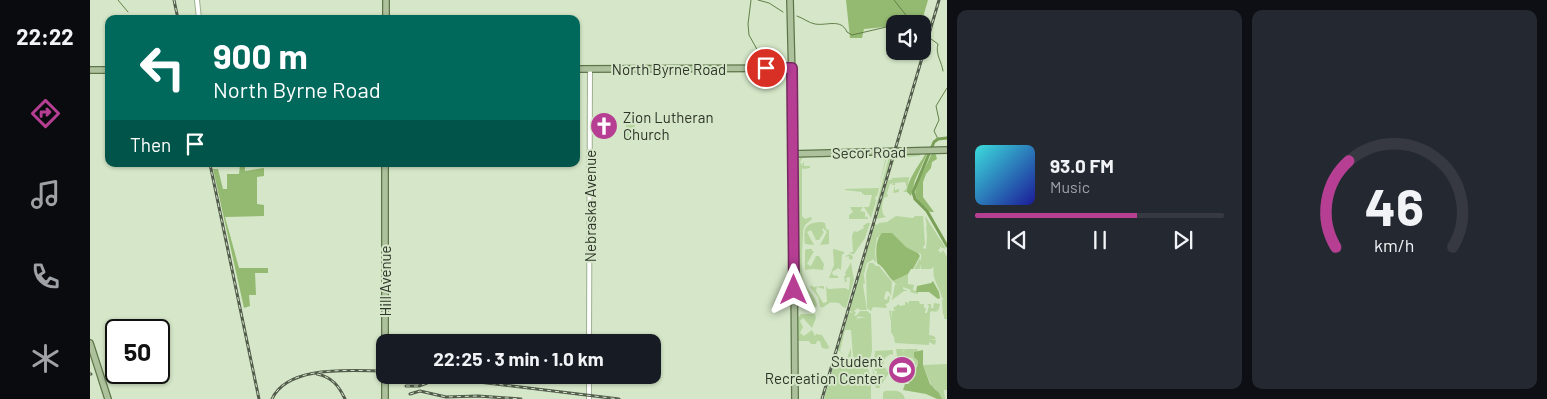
<!DOCTYPE html>
<meta charset="utf-8">
<style>
body{margin:0;font-family:Barlow,sans-serif;background:#242831;color:#f1f3f6;height:100vh;display:flex;flex-direction:column;font-size:19px;white-space:nowrap}
*{box-sizing:border-box;margin:0}
p{font-size:16px;color:#9ea1a6}
.icon{flex:none;width:28px;height:28px;fill:none;stroke:currentColor;stroke-width:2;stroke-linecap:round;stroke-linejoin:round}
.map{position:relative;flex:1;overflow:hidden}
.details{display:flex;flex-direction:column;gap:10px;padding:10px;background:#0d0f14;width:600px}
.details>*{flex:none}
.guide{position:absolute;left:15px;top:15px;width:475px;height:152px;border-radius:10px;box-shadow:0 1px 4px #0004;background:#00695c;color:#fff;overflow:hidden}
.buttons{position:absolute;left:796px;top:15px;display:grid;gap:10px}
.buttons a{display:grid;place-items:center;width:45px;height:45px;border-radius:10px;background:#171b24;box-shadow:0 1px 4px #0004;font-size:25px}
.speed{position:absolute;left:15px;top:319px;display:flex;gap:10px;font-size:25px;font-weight:700;text-align:center}
.speed>*{display:grid;place-content:center;width:65px;height:65px;border-radius:50%;background:#171b24;box-shadow:0 1px 4px #0004;line-height:1}
.speed .limit{border:2px solid #111;border-radius:8px;background:#fff;color:#111}
.pin{position:absolute;display:grid;place-items:center;width:42px;height:42px;color:#fff;margin:-21px;border:2px solid #fff;border-radius:50%;box-shadow:0 1px 5px #0007}
.me{position:absolute;width:55px;margin:-28px;rotate:0deg;stroke-linejoin:round;filter:drop-shadow(0 0 4px #0008)}
.turn{display:flex;align-items:center;gap:18px;height:105px;padding:0 25px;font-size:22px}
.turn .icon{width:65px;height:65px;stroke-width:2.5}
.turn b{display:block;font-size:35px;line-height:42px}
.then{display:flex;align-items:center;height:48px;padding:0 25px;background:#0003;gap:10px;font-size:19px}
.details .widget{flex:1;display:flex;flex-direction:column;justify-content:center;gap:8px;min-width:0;padding:0 18px;border-radius:10px;background:#242831}
.details .dial{align-items:center;gap:0}
.dial svg{height:130px;overflow:visible;fill:none;stroke:#363941;stroke-width:7;stroke-linecap:round;text-anchor:middle}
.dial text{fill:#f1f3f6;stroke:none}
.song{display:flex;align-items:center;gap:15px}
.cover{width:60px;height:60px;border-radius:8px;background:linear-gradient(135deg,hsl(180 70% 55%),hsl(240 70% 35%))}
.played{height:5px;border-radius:2px;background:linear-gradient(90deg,#b63e93 65%,#363941 65%)}
.keys{display:flex;justify-content:space-around;direction:ltr}
.details .tiles{flex:1;display:grid;gap:10px;grid-template-columns:repeat(2,1fr)}
.trip{position:absolute;left:286px;top:334px;width:285px;height:50px;border-radius:10px;background:#171b24;box-shadow:0 1px 4px #0004;font-weight:700;line-height:50px;text-align:center}
main{display:flex;flex:1;min-height:0}
.dock{display:flex;flex-direction:column;width:90px;justify-content:space-around;align-items:center;background:#090b0e;color:#9ea1a6}
.dock .icon{width:35px;height:35px}
.dock .on{color:#b63e93}
.dock b{font-size:22px;color:#f1f3f6}
.map>svg:first-child{display:block}
.green{fill:#b6d49e}
.forest{fill:#93ba70}
.lines{fill:none;stroke-linecap:round;stroke-linejoin:round}
.stream{stroke:#627f48;stroke-width:1}
.river{stroke:#799f56;stroke-width:3}
.minor-casing{stroke:#9faf92;stroke-width:6}
.major-casing{stroke:#5e7549;stroke-width:8}
.minor{stroke:#fff;stroke-width:4}
.major{stroke:#aec19d;stroke-width:5.5}
.rail-casing{stroke:#535c4c;stroke-width:3}
.rail{stroke:#d5e7c8;stroke-width:1;stroke-dasharray:4;stroke-linecap:butt}
.route-casing{stroke:#762860;stroke-width:12}
.route{stroke:#b63e93;stroke-width:9}
.labels{text-anchor:middle;dominant-baseline:central;stroke-width:4;stroke-linejoin:round;paint-order:stroke}
.street-label{font-size:15px;fill:#2d3428;stroke:#d5e7c8}
.poi-label{font-size:15px;fill:#2d3428;stroke:#d5e7c8;text-anchor:start}
</style>
<main>
<nav class="dock">
<b>22:22</b>
<svg class="icon on" aria-label="directions" viewBox="0 0 24 24"><path d="M12 3l9 9-9 9-9-9zM9 14v-3h6M13 9l2 2-2 2"/></svg>
<svg class="icon" aria-label="music" viewBox="0 0 24 24"><path d="M9 18V5l10-2v13"/><circle cx="6" cy="18" r="3"/><circle cx="16" cy="16" r="3"/></svg>
<svg class="icon" aria-label="phone" viewBox="0 0 24 24"><path d="M5 4h4l2 5-3 2q2 4 5 5l2-3 5 2v4C11 20 4 13 5 4z"/></svg>
<svg class="icon" aria-label="climate" viewBox="0 0 24 24"><path d="M12 3v18M4 7l16 10M4 17L20 7"/></svg>
</nav>
<div class="map">
<svg width="857" height="399" viewBox="0 0 857 399">
<rect width="100%" height="100%" fill="#d5e7c8"/>
<g class="green">
<rect x="536" y="122" width="9" height="19"/>
<polygon points="798,153 787,196 785,197 786,201 781,218 774,207 779,207 782,195 774,195 774,193 772,195 772,192 755,190 755,189 789,188 795,160 791,156 779,156 778,159 772,158 769,160 769,156"/>
<polygon points="800,153 804,153 783,218 783,217"/>
<path d="M805,153L831,154L829,156L805,158L798,180H801L802,178L819,177L817,192H813L817,188L815,182L805,183V190L809,189V192L803,193L805,185H802L803,183L800,184L797,193L798,196L794,198C792,204 790,214 796,217L786,219Z"/>
<path d="M713,157L710,162L712,165L714,161V166H720V168L713,169L712,167V216L715,219L721,217L722,219L715,225L713,231C713,243 710,271 714,282C717,291 726,295 727,306L725,307C718,307 709,309 705,303L706,164L709,159Z"/>
<polygon points="760,207 773,207 770,211 775,212 775,218 777,216 778,219 759,219 759,215 763,212"/>
<path d="M806,216L823,218L825,216H833L835,244L833,248L836,249L837,236L836,226H837L835,216L855,247V249L850,247V249L848,250L851,253L853,250L857,257V319H854V314L853,315L852,300L854,299L852,298C850,287 841,279 844,267L841,269H831L830,264V269H824L830,258L831,261V254L790,235L788,238L787,237L785,251L786,262L784,261V259L777,263L774,274L772,272L774,275L775,284L774,283L773,285L777,310H770L768,308L764,311L766,313L764,315L768,317L766,320L769,318H776L766,316L770,311H777L781,314L782,350L780,361L766,359L763,356L761,330H755L750,351L757,358L761,348V357L757,358L748,350L759,312L763,313L759,310L784,223L787,225L789,223L797,222Z"/>
<path d="M731,222L735,223L736,229L739,230V244L730,245L737,232L733,228L732,230L734,232L729,240H726L721,230L717,232L724,245L715,244C713,228 715,223 731,222Z"/>
<polygon points="777,223 780,223 775,238 764,254 761,254 760,252 763,252 762,236 764,231 767,232 774,228 773,226"/>
<polygon points="716,249 722,249 722,251 724,251 717,264 721,266 726,256 729,256 734,264 733,270 723,269 715,270 715,251"/>
<polygon points="744,249 754,252 754,254 752,254 751,270 748,268 742,272 743,275 748,276 748,278 739,278 744,265 743,250"/>
<path d="M759,254L763,256L761,263L764,280L756,308L753,307L749,303C737,302 742,302 732,308L730,306L728,297L720,287L722,285L723,287L734,286V289L727,287L726,291L733,303L737,302L736,286L738,289L755,288L759,290L760,277L756,278L757,282H755L754,276L756,275L755,273C756,271 761,263 762,260L759,259V256L755,257Z"/>
<polygon points="779,263 783,263 786,266 789,266 802,282 801,296 799,292 796,291 794,299 797,300 798,296 800,297 799,302 795,305 797,306 796,308 783,307 781,311 777,308 776,274"/>
<polygon points="818,274 818,284 824,285 823,290 828,292 828,294 820,292 821,290 813,287 813,289 818,291 814,291 802,300 805,284 807,285 803,281"/>
<polygon points="819,301 829,301 830,304 834,304 834,308 836,308 835,313 837,313 839,306 837,304 841,304 841,308 845,308 843,307 844,303 850,304 848,311 846,310 847,312 841,311 840,313 839,335 844,336 846,339 839,339 846,340 845,345 839,342 839,345 805,343 804,337 801,332 801,322 799,311 801,310 801,319 802,311 805,311 803,308 809,304 810,306 815,305 815,302 817,302 818,304"/>
<polygon points="711,314 725,314 726,318 722,328 713,318 710,321 713,327 710,333 714,336 722,330 725,336 726,334 732,335 739,347 738,349 732,348 730,341 727,341 726,344 721,344 719,341 708,341 708,366 706,365 707,319"/>
<polygon points="806,349 814,349 812,353 815,349 828,349 824,357 828,361 826,366 824,365 825,362 822,358 814,357 811,360 810,356 807,356"/>
<path d="M803,350V355L801,354C794,358 794,358 793,367L798,370L792,372L798,371L799,373L789,388H786L782,367V366L786,379L787,371H785L783,365L786,364L784,363L785,351Z"/>
<polygon points="747,353 750,358 749,362 752,359 758,363 772,364 778,369 781,377 781,399 734,399"/>
<polygon points="857,364 857,390 854,390 855,399 852,399 845,388 842,387 833,365"/>
<path d="M795,391C804,391 812,389 815,399H793V393Z"/>
</g>
<g class="forest">
<polygon points="756,0 838,0 831,24 805,24 805,26 774,29 772,38 760,38"/>
<path d="M838,152L825,180L821,196L817,192C817,180 830,164 836,153Z"/>
<path d="M842,152H845L847,159L842,162L841,168L836,174L833,182V197L844,212H840C836,207 828,203 826,197C822,187 839,163 842,152Z"/>
<polygon points="150,165 155,165 155,171 174,168 174,176 167,177 167,204 174,205 174,216 135,217 149,268 178,268 178,273 165,273 166,295 159,295 160,306 154,308 123,169 128,169 133,189 137,189 137,174 149,174"/>
<path d="M792,233H802L816,247L828,253L830,256L823,269H821L818,274L803,281C797,275 794,267 787,263C786,252 785,241 792,233Z"/>
<polygon points="843,281 849,292 850,298 848,299 839,292 826,292 827,286 841,283"/>
<polygon points="833,350 833,365 840,384 849,393 852,399 847,399 836,394 813,390 815,384 819,384 817,380 822,375 820,371 827,367 828,361 824,357 824,352"/>
</g>
<g class="lines">
<g class="stream">
<polyline points="28,0 38,12"/>
<polyline points="668,0 679,3 693,12"/>
<polyline points="804,0 823,24"/>
<path d="M707,16C713,18 719,23 725,24C737,26 751,18 757,32L762,35L805,25"/>
<polyline points="812,24 815,24"/>
<path d="M841,39L848,44C845,54 852,62 853,71"/>
<polyline points="661,64 669,53 659,35 658,24 661,0"/>
<polyline points="848,139 844,131 849,120 846,106 857,88"/>
</g>
<polyline class="river" points="857,138 848,139 844,142 823,192 825,199 837,211 857,246"/>
<g class="minor-casing">
<g id="minor">
<polyline points="107,0 109,19"/>
<polyline points="499,342 500,69"/>
<polyline points="499,399 499,375"/>
</g>
</g>
<g class="major-casing">
<g id="major">
<polyline points="700,0 703,119 705,399"/>
<polyline points="296,19 296,0"/>
<polyline points="486,69 702,68"/>
<polyline points="0,70 19,70"/>
<polyline points="701,154 857,150"/>
<polyline points="0,343 18,399"/>
<polyline points="295,399 295,164"/>
</g>
</g>
<use href="#minor" class="minor"/>
<use href="#major" class="major"/>
<g class="rail-casing">
<g id="rail">
<polyline points="84,0 88,19"/>
<polyline points="120,164 169,399"/>
<polyline points="0,374 1,374"/>
<path d="M227,374C242,377 249,386 255,399"/>
<polyline points="330,375 529,399"/>
<polyline points="316,386 329,386 337,383"/>
<polyline points="320,394 330,391 356,397 388,396 431,399"/>
<path d="M182,399C198,364 262,371 295,371"/>
<polyline points="732,399 849,0"/>
</g>
</g>
<use href="#rail" class="rail"/>
</g>
<g class="lines">
<g class="route-casing">
<polyline id="route" points="676,68 702,68 704,290"/>
</g>
<use href="#route" class="route"/>
</g>
<defs>
<g id="church-disc" transform="scale(1.4375)"><circle r="9.5" fill="#b63e93" stroke="#d5e7c8"/><path d="M-1.2-6h2.4v3.5h3.3v2.4h-3.3V6h-2.4V-.1h-3.3v-2.4h3.3Z" fill="#fff"/></g>
<g id="stadium-disc" transform="scale(1.4375)"><circle r="9.5" fill="#b63e93" stroke="#d5e7c8"/><path d="M0-5a6.5 5 0 1 0 0 10a6.5 5 0 1 0 0-10ZM-3.5-1.8h7v3.6h-7Z" fill="#fff"/></g>
</defs>
<g fill-rule="evenodd">
<use href="#church-disc" x="514" y="126"/>
<use href="#stadium-disc" x="812" y="370"/>
</g>
<g class="labels">
<g class="street-label">
<text x="579" y="69">North Byrne Road</text>
<text transform="translate(779 152) rotate(-1)">Secor Road</text>
<text transform="translate(500 206) rotate(-90)">Nebraska Avenue</text>
<text transform="translate(295 281) rotate(-90)">Hill Avenue</text>
</g>
<g class="poi-label">
<text x="533" y="117">Zion Lutheran<tspan x="533" dy="17">Church</tspan></text>
<text x="793" y="361" text-anchor="end">Student<tspan x="793" dy="17">Recreation Center</tspan></text>
</g>
</g>
</svg>
<div class="buttons">
<a><svg class="icon" aria-label="sound" viewBox="0 0 24 24"><path d="M4 9h4l5-4v14l-5-4H4zM17 9q2 3 0 6"/></svg></a>
</div>
<div class="speed"><div class="limit">50</div></div>
<div class="pin" style="left:676px;top:68px;background:#d93025"><svg class="icon" aria-label="arrive" viewBox="0 0 24 24"><path d="M6 21V4h12l-3 4 3 4H6"/></svg></div>
<svg class="me" style="left:704px;top:290px" viewBox="-20 -20 40 40"><path d="M0-17L14 15 0 8-14 15z" fill="#b63e93" stroke="#fff" stroke-width="4"/></svg>
<div class="trip">22:25 · 3 min · 1.0 km</div>
<div class="guide">
<div class="turn"><svg class="icon" aria-label="left" viewBox="0 0 24 24"><path d="M17 20v-9H6M10 6l-5 5 5 5"/></svg><div><b>900 m</b>North Byrne Road</div></div>
<div class="then">Then<svg class="icon" aria-label="arrive" viewBox="0 0 24 24"><path d="M6 21V4h12l-3 4 3 4H6"/></svg></div>
</div>
</div>
<section class="details">
<div class="tiles">
<div class="widget">
<div class="song"><i class="cover"></i><div><b>93.0 FM</b><p>Music</p></div></div>
<div class="played"></div>
<div class="keys"><svg class="icon" aria-label="previous" viewBox="0 0 24 24"><path d="M18 5L8 12l10 7zM5 5v14"/></svg><svg class="icon" aria-label="pause" viewBox="0 0 24 24"><path d="M8 5v14M16 5v14"/></svg><svg class="icon" aria-label="next" viewBox="0 0 24 24"><path d="M6 5l10 7-10 7zM19 5v14"/></svg></div>
</div>
<div class="widget dial"><svg viewBox="0 0 100 80">
<path d="M14 69A42 42 0 1 1 86 69"/>
<path d="M14 69A42 42 0 0 1 22 16" stroke="#b63e93"/>
<text x="50" y="56" font-size="32" font-weight="700">46</text>
<text x="50" y="72" font-size="11">km/h</text>
</svg></div>
</div>
</section>
</main>
